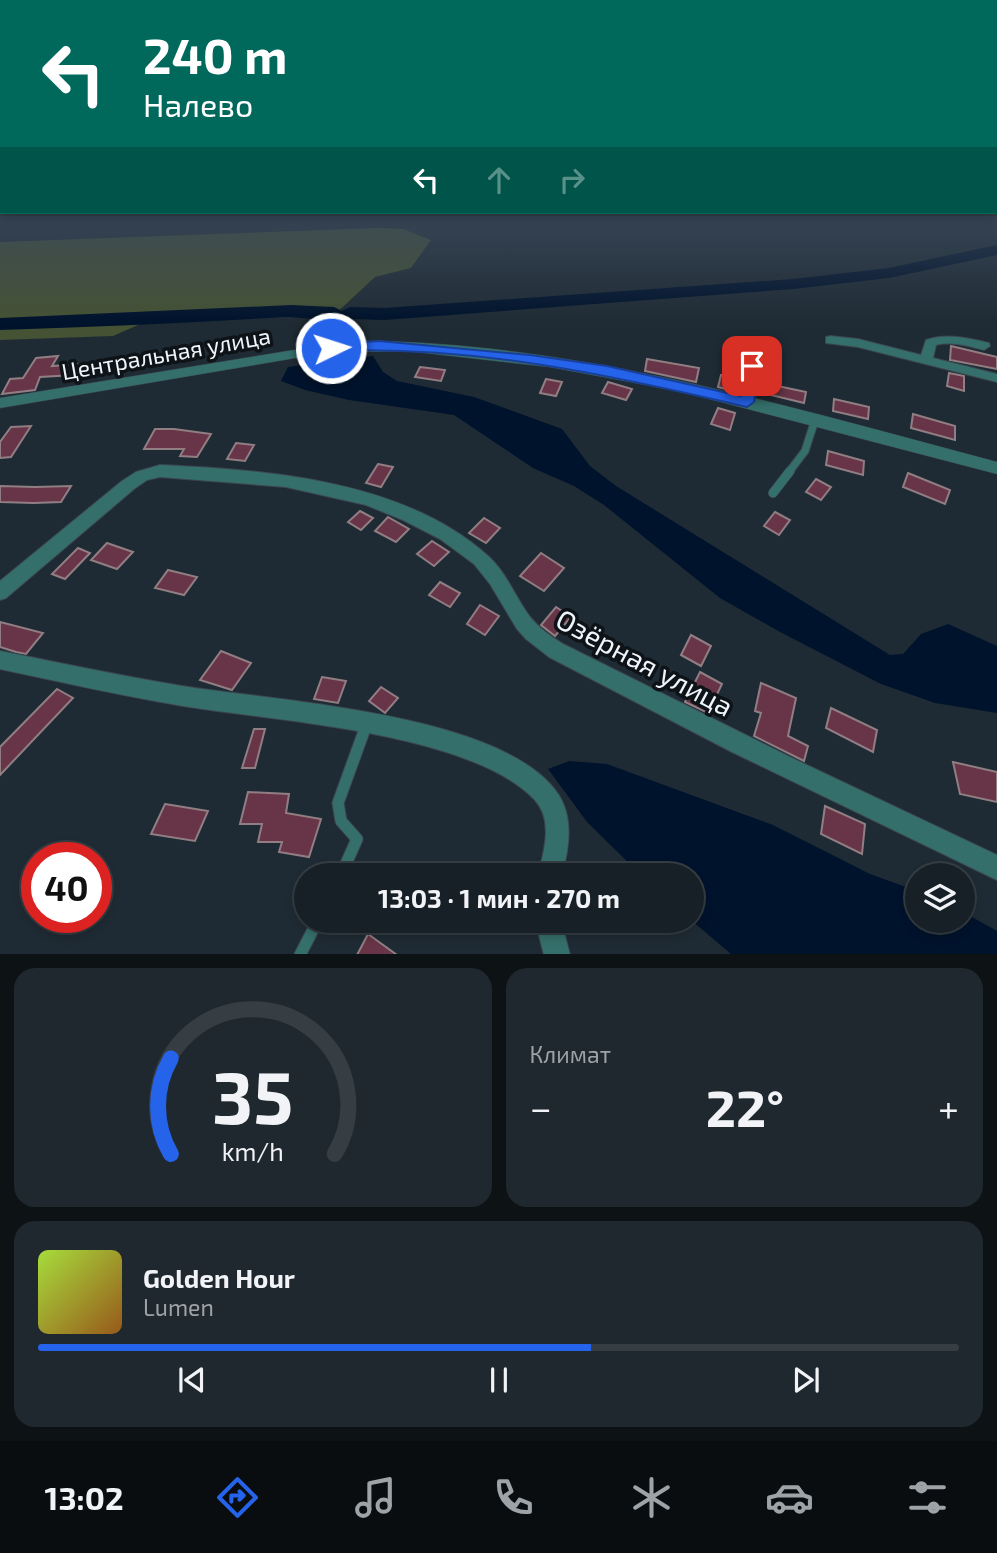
<!DOCTYPE html>
<html lang="ru">
<meta charset="utf-8">
<style>
body{margin:0;font-family:"Exo 2",sans-serif;background:#20282f;color:#f1f3f6;height:100vh;display:flex;flex-direction:column;font-size:26px;white-space:nowrap}
*{box-sizing:border-box;margin:0}
p{font-size:23px;color:#9ea3a7}
.icon{flex:none;width:38px;height:38px;fill:none;stroke:currentColor;stroke-width:2;stroke-linecap:round;stroke-linejoin:round}
.map{position:relative;height:954px;overflow:hidden}
.panel{display:flex;flex-direction:column;gap:14px;padding:14px;background:#0d1215;flex:1}
.panel>*{flex:none}
.hud{position:absolute;left:0px;top:0px;width:998px;height:214px;box-shadow:0 4px 10px #0003,0 0 0 2px #363e44;background:#00695c;color:#fff;overflow:hidden}
.buttons{position:absolute;left:905px;top:863px;display:grid;gap:14px}
.buttons a{display:grid;place-items:center;width:70px;height:70px;border-radius:50%;background:#172027;box-shadow:0 4px 10px #0003,0 0 0 2px #363e44;font-size:35px}
.speed{position:absolute;left:21px;top:842px;display:flex;gap:14px;font-size:35px;font-weight:700;text-align:center}
.speed>*{display:grid;place-content:center;width:91px;height:91px;border-radius:50%;background:#172027;box-shadow:0 4px 10px #0003,0 0 0 2px #363e44;line-height:1}
.speed .limit{border:10px solid #d22;background:#fff;color:#111}
.pin{position:absolute;display:grid;place-items:center;width:60px;height:60px;color:#fff;margin:-30px;border-radius:14px;box-shadow:0 4px 10px #0006}
.me{position:absolute;width:77px;margin:-38px;rotate:86deg;stroke-linejoin:round;filter:drop-shadow(0 0 5px #0008)}
.turn{display:flex;align-items:center;gap:24px;height:147px;padding:0 28px;font-size:32px}
.turn .icon{width:91px;height:91px;stroke-width:2.5}
.turn b{display:block;font-size:49px;line-height:60px}
.lanes{display:flex;align-items:center;height:66px;padding:0 28px;background:#0003;justify-content:center;gap:35px;direction:ltr}
.lanes .off{opacity:.35}
.big{font-size:52px;font-weight:700;line-height:1.1}
.panel .card{flex:1;display:flex;flex-direction:column;justify-content:center;gap:10px;min-width:0;padding:0 24px;border-radius:21px;background:#20282f}
.panel .dial{align-items:center;gap:0}
.dial svg{height:182px;overflow:visible;fill:none;stroke:#363e44;stroke-width:7;stroke-linecap:round;text-anchor:middle}
.dial text{fill:#f1f3f6;stroke:none}
.song{display:flex;align-items:center;gap:21px}
.cover{width:84px;height:84px;border-radius:10px;background:linear-gradient(135deg,hsl(80 70% 55%),hsl(30 70% 35%))}
.played{height:7px;border-radius:4px;background:linear-gradient(90deg,#2563eb 60%,#363e44 60%)}
.keys{display:flex;justify-content:space-around;direction:ltr}
.heat{display:flex;justify-content:space-between;align-items:center;font-size:38px;direction:ltr}
.panel .tiles{flex:1;display:grid;gap:14px;grid-template-columns:1fr 1fr}
.card:last-child{grid-column:span 2}
.trip{position:absolute;left:294px;top:863px;width:410px;height:70px;border-radius:35px;background:#172027;box-shadow:0 4px 10px #0003,0 0 0 2px #363e44;font-weight:700;line-height:70px;text-align:center}
.menu{display:flex;height:112px;justify-content:space-around;align-items:center;background:#090d10;color:#9ea3a7}
.menu .icon{width:49px;height:49px}
.menu .current{color:#2563eb}
.menu b{font-size:32px;color:#f1f3f6}
.map>svg:first-child{display:block}
.green{fill:#455234}
.water{fill:#00132c}
.lines{fill:none;stroke-linecap:round;stroke-linejoin:round}
.river{fill:#00132c;fill-rule:evenodd}
.building{fill:#673547;stroke:#907e83;stroke-width:2}
.service-far2-casing{stroke:#3c4750;stroke-width:9}
.service-far1-casing{stroke:#3c4750;stroke-width:10}
.service-casing{stroke:#3c4750;stroke-width:13}
.minor-casing{stroke:#3c4750;stroke-width:2}
.tertiary-casing{stroke:#3c4750;stroke-width:1}
.service-far2{stroke:#356f6b;stroke-width:7}
.service-far1{stroke:#356f6b;stroke-width:9}
.service{stroke:#356f6b;stroke-width:11}
.minor{fill:#356f6b;fill-rule:evenodd}
.tertiary{fill:#356f6b;fill-rule:evenodd}
.route{fill:#2563eb;stroke:#184099;stroke-width:2}
.labels{text-anchor:middle;dominant-baseline:central;stroke-width:7;stroke-linejoin:round;paint-order:stroke}
.street-label{font-size:23px;fill:#eef5fb;stroke:#0e1317}
.near-street-label{font-size:28px;fill:#eef5fb;stroke:#0e1317}
</style>
<div class="map">
<svg width="997" height="955" viewBox="0 0 997 955">
<rect width="100%" height="100%" fill="#1f2b34"/>
<polygon class="green" points="379,228 403,229 431,240 411,268 375,277 333,316 314,324 296,307 245,309 147,321 113,336 0,340 0,242"/>
<g class="water">
<polygon points="373,356 383,372 397,381 474,397 562,429 590,466 616,486 890,655 903,654 921,634 948,624 997,646 997,713 935,703 881,684 780,632 720,598 604,505 574,486 533,468 454,415 349,400 305,390 281,381 288,367"/>
<polygon points="569,761 607,764 773,825 870,874 917,891 917,920 962,920 963,912 997,931 997,954 731,954 691,920 691,875 641,875 587,822 548,769"/>
</g>
<g class="lines">
<path class="river" d="M997,245V255L889,278L793,289L384,320L350,319L342,315C328,324 301,316 284,317C189,323 95,327 0,330V318L291,305L334,307L342,311L350,307L384,308L793,279L889,268Z"/>
</g>
<g class="building">
<polygon points="741,346 766,350 765,361 740,356"/>
<polygon points="951,346 997,357 997,369 950,360"/>
<polygon points="58,356 52,366 80,364 74,375 40,377 35,390 2,394 10,379 23,378 36,358"/>
<polygon points="647,359 699,368 696,382 645,371"/>
<polygon points="420,367 445,370 441,381 415,377"/>
<polygon points="949,373 964,376 964,391 947,386"/>
<polygon points="721,375 743,380 741,393 718,387"/>
<polygon points="546,379 562,382 556,396 540,393"/>
<polygon points="608,382 632,389 626,400 602,393"/>
<polygon points="773,385 806,392 804,403 771,395"/>
<polygon points="834,399 869,407 868,419 833,411"/>
<polygon points="718,408 735,413 730,430 711,424"/>
<polygon points="913,414 955,426 955,440 911,428"/>
<polygon points="31,426 11,457 0,458 0,442 11,427"/>
<polygon points="155,429 174,429 211,434 197,457 180,456 184,449 144,449"/>
<polygon points="236,443 254,445 245,461 227,459"/>
<polygon points="828,451 864,461 863,475 826,465"/>
<polygon points="378,464 393,467 381,487 366,483"/>
<polygon points="908,473 950,490 945,504 903,487"/>
<polygon points="816,479 831,487 821,500 806,492"/>
<polygon points="0,486 35,487 71,486 61,502 34,503 0,502"/>
<polygon points="360,511 373,518 361,530 348,522"/>
<polygon points="775,512 790,520 779,535 764,526"/>
<polygon points="388,517 409,529 396,542 375,531"/>
<polygon points="484,518 500,528 486,543 469,533"/>
<polygon points="432,541 449,552 434,566 417,554"/>
<polygon points="107,543 133,552 117,569 91,560"/>
<polygon points="78,548 90,553 65,579 52,574"/>
<polygon points="541,553 564,568 544,591 520,576"/>
<polygon points="168,570 197,577 184,595 155,588"/>
<polygon points="440,582 460,593 450,607 429,595"/>
<polygon points="480,605 499,616 485,635 467,624"/>
<polygon points="556,607 571,617 555,636 541,625"/>
<polygon points="0,622 43,633 26,654 16,652 0,647"/>
<polygon points="691,635 711,646 701,666 681,655"/>
<polygon points="221,651 251,663 232,690 200,680"/>
<polygon points="700,672 722,684 708,713 685,702"/>
<polygon points="322,677 346,681 338,703 314,699"/>
<polygon points="761,683 796,698 788,736 808,746 804,761 754,736 761,713 755,711"/>
<polygon points="381,687 398,698 385,713 369,701"/>
<polygon points="57,689 73,698 0,775 0,747"/>
<polygon points="831,708 877,730 873,752 826,728"/>
<polygon points="254,729 265,729 255,768 242,768"/>
<polygon points="953,762 997,772 997,802 960,794"/>
<polygon points="248,792 289,794 286,813 321,819 309,857 279,852 282,842 258,842 262,824 240,824"/>
<polygon points="165,804 208,811 195,841 151,834"/>
<polygon points="825,806 865,824 862,854 821,834"/>
<polygon points="368,934 397,955 357,955"/>
</g>
<g class="lines">
<g class="service-far2-casing">
<g id="service-far2">
<polyline points="747,402 752,366"/>
<polyline points="789,472 805,451 815,420"/>
</g>
</g>
<g class="service-far1-casing">
<polyline id="service-far1" points="773,493 790,471"/>
</g>
<g class="service-casing">
<g id="service">
<polyline points="341,875 357,839 341,821 338,803 367,723"/>
<polyline points="300,955 318,920"/>
</g>
</g>
<g class="minor-casing">
<g id="minor">
<rect x="996" y="199" width="1" height="6"/>
<path d="M830,336L858,339L921,355L926,340C948,333 966,338 989,343L990,346L984,350C968,346 952,341 936,345L933,358L997,374V382L858,347L826,343V337Z"/>
<path d="M160,465C267,470 404,480 488,556C507,573 515,597 530,617C539,628 550,636 563,644L790,757L997,855V880L732,752L549,657L526,639L517,629L490,584L474,564L440,539L403,520L366,505L286,487L160,477L147,480L134,489L6,598L0,600V581L122,481L136,472Z"/>
<path d="M0,651C61,663 121,676 182,686C276,701 487,713 551,785C575,811 570,844 562,875H538C544,851 554,820 534,799C469,732 275,721 183,706C122,696 61,682 0,669Z"/>
<polygon points="535,920 561,920 570,955 544,955"/>
</g>
</g>
<g class="tertiary-casing">
<path id="tertiary" d="M369,341C583,344 792,408 997,462V474L679,391L550,367L408,351L331,352L0,408V398L331,344Z"/>
</g>
<use href="#service-far2" class="service-far2"/>
<use href="#service-far1" class="service-far1"/>
<use href="#service" class="service"/>
<use href="#minor" class="minor"/>
<use href="#tertiary" class="tertiary"/>
</g>
<linearGradient id="sky" x2="0" y2="1"><stop stop-color="#11181d"/><stop offset="0.59" stop-color="#3c4a5c"/><stop offset="1" stop-color="#3c4a5c" stop-opacity="0"/></linearGradient>
<rect width="997" height="323" fill="url(#sky)"/>
<path class="route" d="M379,341L530,355L607,366L741,396L745,366L752,361L759,366L754,402L747,407C611,375 472,345 331,351L325,348L331,344Z"/>
<g class="labels">
<g class="street-label">
<text transform="translate(166 353) rotate(-10)">Центральная улица</text>
</g>
<g class="near-street-label">
<text transform="translate(645 662) rotate(28)">Озёрная улица</text>
</g>
</g>
</svg>
<div class="buttons">
<a><svg class="icon" aria-label="layers" viewBox="0 0 24 24"><path d="M12 4l9 5-9 5-9-5zM3 14l9 5 9-5"/></svg></a>
</div>
<div class="speed"><div class="limit">40</div></div>
<div class="pin" style="left:752px;top:366px;background:#d93025"><svg class="icon" aria-label="arrive" viewBox="0 0 24 24"><path d="M6 21V4h12l-3 4 3 4H6"/></svg></div>
<svg class="me" style="left:331px;top:348px" viewBox="-20 -20 40 40"><circle r="17" fill="#2563eb" stroke="#fff" stroke-width="3"/><path d="M0-11L8 9 0 5-8 9z" fill="#fff"/></svg>
<div class="trip">13:03 · 1 мин · 270 m</div>
<div class="hud">
<div class="turn"><svg class="icon" aria-label="left" viewBox="0 0 24 24"><path d="M17 20v-9H6M10 6l-5 5 5 5"/></svg><div><b>240 m</b>Налево</div></div>
<div class="lanes"><svg class="icon" aria-label="left" viewBox="0 0 24 24"><path d="M17 20v-9H6M10 6l-5 5 5 5"/></svg><svg class="icon off" aria-label="ahead" viewBox="0 0 24 24"><path d="M12 20V5M6 11l6-6 6 6"/></svg><svg class="icon off" aria-label="right" viewBox="0 0 24 24"><path d="M7 20v-9h11M14 6l5 5-5 5"/></svg></div>
</div>
</div>
<section class="panel">
<div class="tiles">
<div class="card dial"><svg viewBox="0 0 100 80">
<path d="M14 69A42 42 0 1 1 86 69"/>
<path d="M14 69A42 42 0 0 1 14 27" stroke="#2563eb"/>
<text x="50" y="56" font-size="32" font-weight="700">35</text>
<text x="50" y="72" font-size="11">km/h</text>
</svg></div>
<div class="card"><p>Климат</p>
<div class="heat"><a>−</a><b class="big">22°</b><a>+</a></div>
</div>
<div class="card">
<div class="song"><i class="cover"></i><div><b>Golden Hour</b><p>Lumen</p></div></div>
<div class="played"></div>
<div class="keys"><svg class="icon" aria-label="previous" viewBox="0 0 24 24"><path d="M18 5L8 12l10 7zM5 5v14"/></svg><svg class="icon" aria-label="pause" viewBox="0 0 24 24"><path d="M8 5v14M16 5v14"/></svg><svg class="icon" aria-label="next" viewBox="0 0 24 24"><path d="M6 5l10 7-10 7zM19 5v14"/></svg></div>
</div>
</div>
</section>
<nav class="menu">
<b>13:02</b>
<svg class="icon current" aria-label="directions" viewBox="0 0 24 24"><path d="M12 3l9 9-9 9-9-9zM9 14v-3h6M13 9l2 2-2 2"/></svg>
<svg class="icon" aria-label="music" viewBox="0 0 24 24"><path d="M9 18V5l10-2v13"/><circle cx="6" cy="18" r="3"/><circle cx="16" cy="16" r="3"/></svg>
<svg class="icon" aria-label="phone" viewBox="0 0 24 24"><path d="M5 4h4l2 5-3 2q2 4 5 5l2-3 5 2v4C11 20 4 13 5 4z"/></svg>
<svg class="icon" aria-label="climate" viewBox="0 0 24 24"><path d="M12 3v18M4 7l16 10M4 17L20 7"/></svg>
<svg class="icon" aria-label="car" viewBox="0 0 24 24"><path d="M5 17H2v-5l4-1 3-4h7l3 4 3 1v5h-3M9 17h6M6 11h13"/><circle cx="7" cy="17" r="2"/><circle cx="17" cy="17" r="2"/></svg>
<svg class="icon" aria-label="filters" viewBox="0 0 24 24"><path d="M4 7h16M4 17h16"/><circle cx="9" cy="7" r="2"/><circle cx="15" cy="17" r="2"/></svg>
</nav>
